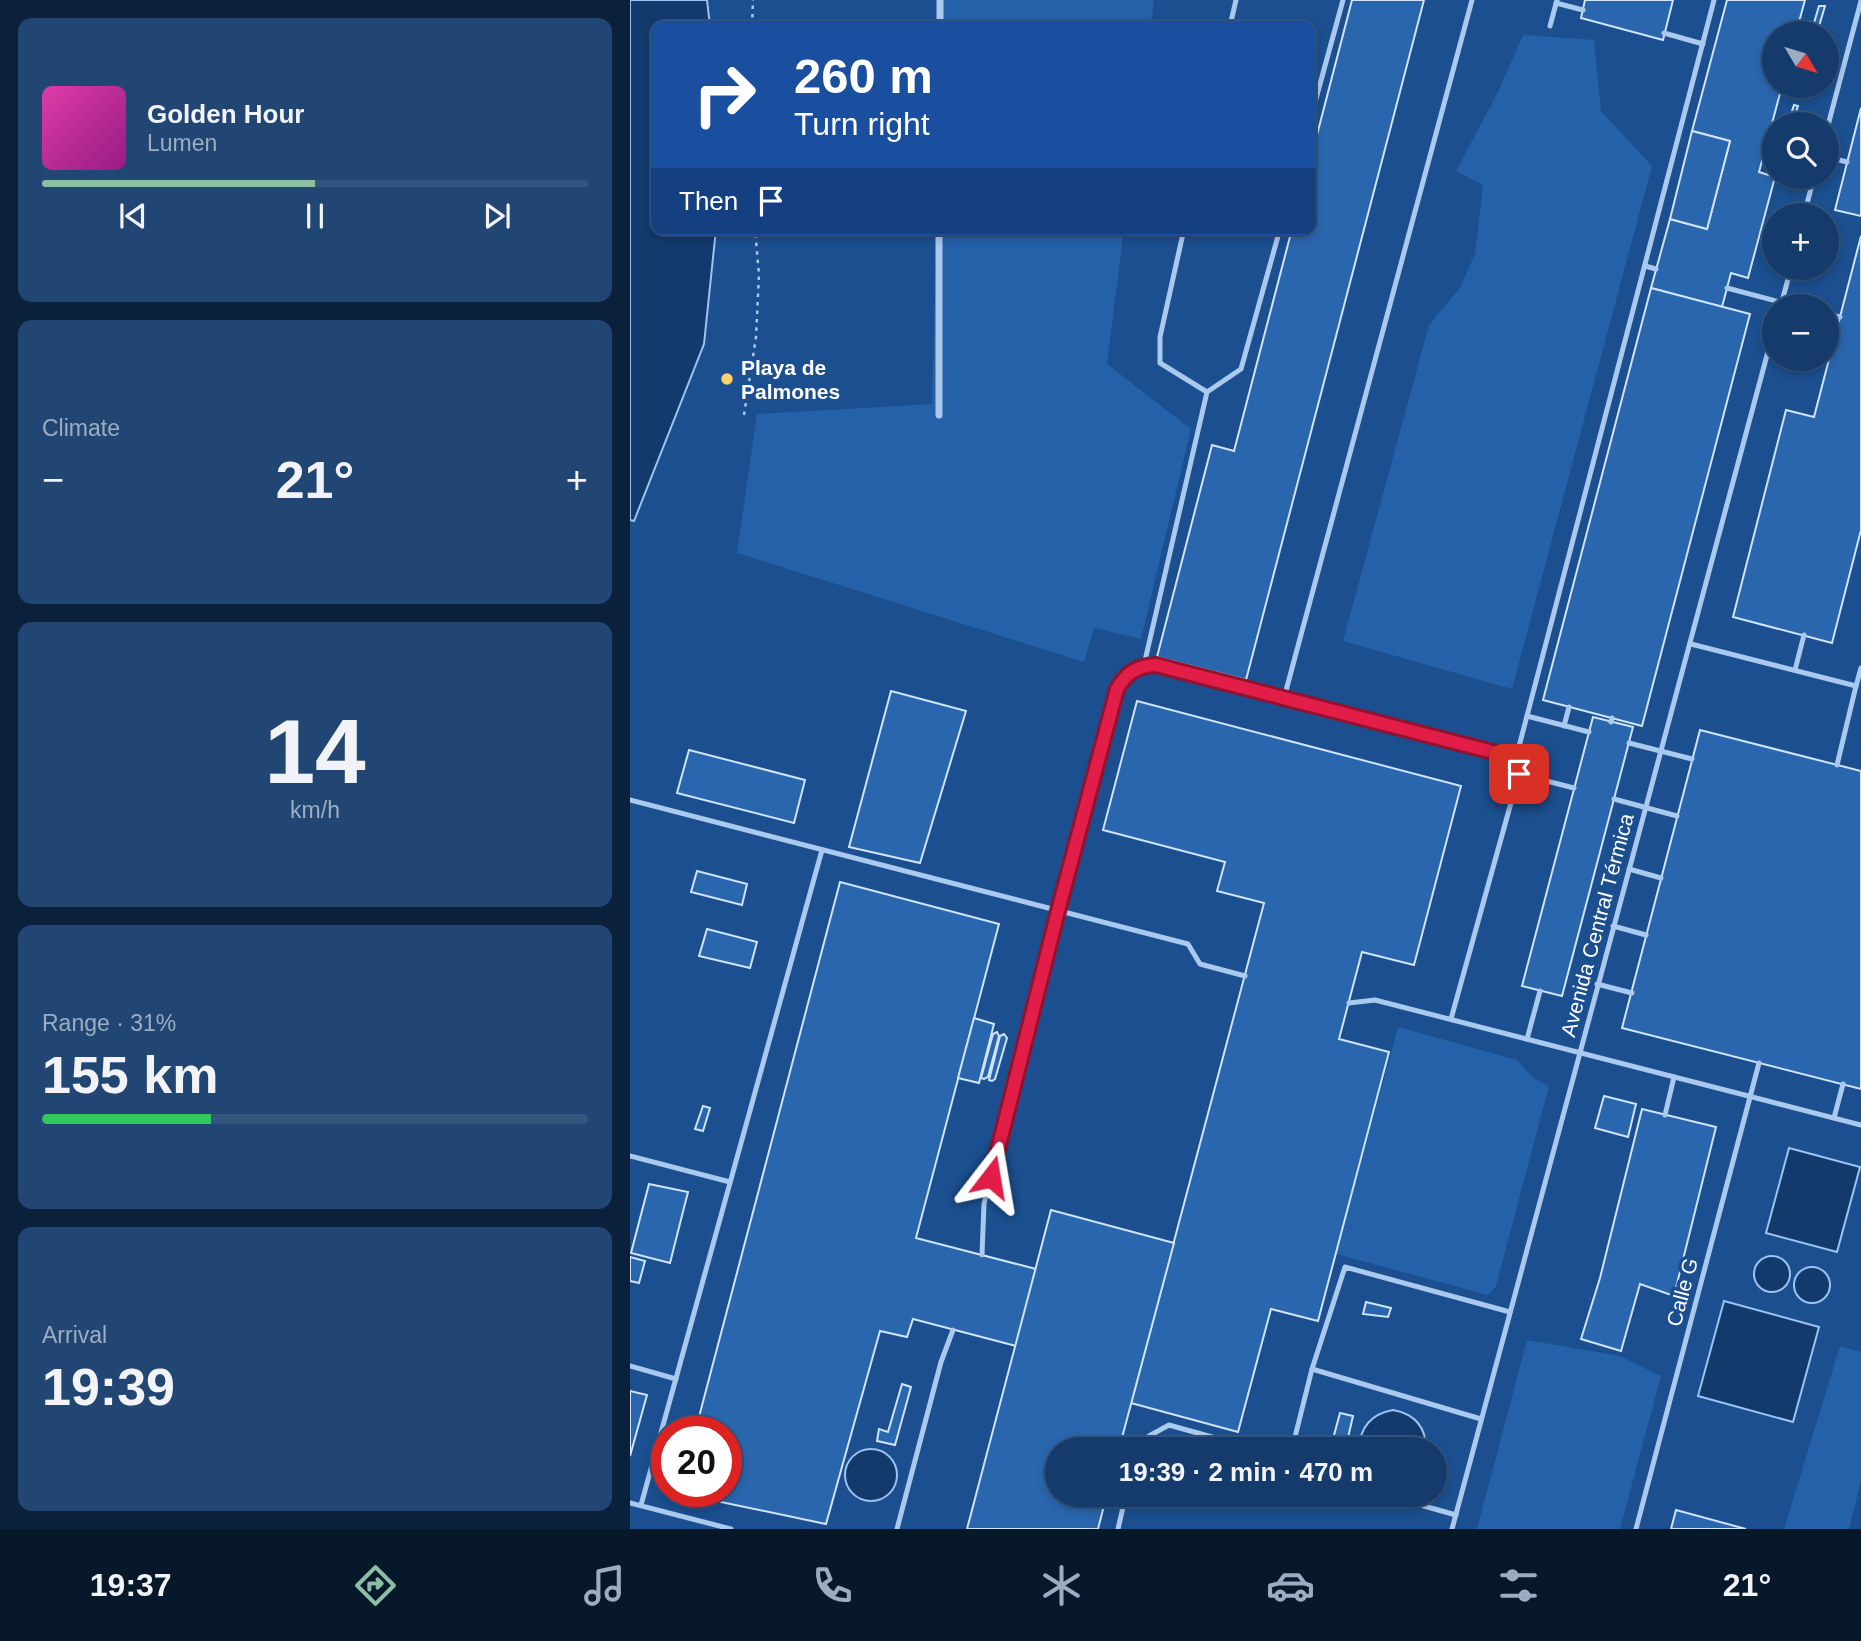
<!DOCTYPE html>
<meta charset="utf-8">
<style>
body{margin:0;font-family:Arial,sans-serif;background:#214673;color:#f1f3f6;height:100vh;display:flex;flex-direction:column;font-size:26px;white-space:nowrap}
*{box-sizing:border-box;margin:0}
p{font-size:23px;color:#9dadc1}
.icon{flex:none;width:38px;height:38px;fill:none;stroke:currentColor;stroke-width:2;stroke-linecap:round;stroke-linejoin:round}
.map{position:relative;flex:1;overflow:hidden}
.drawer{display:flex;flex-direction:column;gap:18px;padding:18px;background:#0b203b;width:630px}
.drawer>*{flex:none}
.banner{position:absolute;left:21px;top:21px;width:665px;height:214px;border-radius:14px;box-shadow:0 4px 10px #0003,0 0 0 2px #33557e;background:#1a4fa0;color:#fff;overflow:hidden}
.needle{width:46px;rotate:128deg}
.buttons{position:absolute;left:1132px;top:21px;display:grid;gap:14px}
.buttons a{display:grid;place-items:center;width:77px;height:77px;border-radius:50%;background:#143b6b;box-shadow:0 4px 10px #0003,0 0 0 2px #33557e;font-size:35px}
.speed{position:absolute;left:21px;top:1416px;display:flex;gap:14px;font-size:35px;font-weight:700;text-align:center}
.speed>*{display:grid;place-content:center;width:91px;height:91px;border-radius:50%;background:#143b6b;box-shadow:0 4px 10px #0003,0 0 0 2px #33557e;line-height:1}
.speed .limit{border:10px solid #d22;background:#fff;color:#111}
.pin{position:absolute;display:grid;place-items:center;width:60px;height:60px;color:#fff;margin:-30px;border-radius:14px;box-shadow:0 4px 10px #0006}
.me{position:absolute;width:77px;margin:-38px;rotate:14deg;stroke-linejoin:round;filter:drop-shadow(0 0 5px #0008)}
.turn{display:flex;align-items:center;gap:24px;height:147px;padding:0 28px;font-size:32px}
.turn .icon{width:91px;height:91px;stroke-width:2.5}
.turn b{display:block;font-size:49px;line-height:60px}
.then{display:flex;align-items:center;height:66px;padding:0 28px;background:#0003;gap:14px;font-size:26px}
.big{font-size:52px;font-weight:700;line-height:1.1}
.drawer .card{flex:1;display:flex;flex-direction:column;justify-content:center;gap:10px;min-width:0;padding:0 24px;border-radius:14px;background:#214673}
.drawer .dial{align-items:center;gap:0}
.dial b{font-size:91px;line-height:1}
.song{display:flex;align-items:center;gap:21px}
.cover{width:84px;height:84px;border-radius:10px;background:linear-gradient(135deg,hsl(320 70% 55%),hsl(310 70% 35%))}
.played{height:7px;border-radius:4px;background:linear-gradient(90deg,#8abfa5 50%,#33557e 50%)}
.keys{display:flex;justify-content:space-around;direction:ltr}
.heat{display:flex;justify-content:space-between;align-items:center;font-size:38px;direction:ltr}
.charge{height:10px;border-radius:5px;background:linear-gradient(90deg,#34c759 31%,#33557e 0)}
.trip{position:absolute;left:415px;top:1437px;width:402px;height:70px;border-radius:35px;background:#143b6b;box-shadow:0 4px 10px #0003,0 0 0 2px #33557e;font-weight:700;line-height:70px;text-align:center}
.tab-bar{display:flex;height:112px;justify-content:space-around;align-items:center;background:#08182b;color:#9dadc1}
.tab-bar .icon{width:49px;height:49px}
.tab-bar .current{color:#8abfa5}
.tab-bar b{font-size:32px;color:#f1f3f6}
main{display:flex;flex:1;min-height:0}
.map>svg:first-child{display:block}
.green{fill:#2461a8}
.water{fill:#123a6d;stroke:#9cc4f0;stroke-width:2}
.building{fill:#2a66ad;stroke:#cfe3fa;stroke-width:2}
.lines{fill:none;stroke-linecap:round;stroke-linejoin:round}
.path{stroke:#a9c9ee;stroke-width:2.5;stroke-dasharray:3.5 5;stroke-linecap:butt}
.service{stroke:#a9c9ee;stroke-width:5}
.minor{stroke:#a9c9ee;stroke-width:7}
.route-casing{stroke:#92132f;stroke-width:18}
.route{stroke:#e11d48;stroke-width:12}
.poi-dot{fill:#ffd166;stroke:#1b4f8f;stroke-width:2.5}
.labels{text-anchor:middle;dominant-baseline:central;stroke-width:7;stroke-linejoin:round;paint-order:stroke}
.poi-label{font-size:21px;font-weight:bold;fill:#fff;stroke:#1b4f8f;text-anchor:start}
.street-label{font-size:21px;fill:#fff;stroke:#1b4f8f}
</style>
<main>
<section class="drawer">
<div class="card">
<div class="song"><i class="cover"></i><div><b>Golden Hour</b><p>Lumen</p></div></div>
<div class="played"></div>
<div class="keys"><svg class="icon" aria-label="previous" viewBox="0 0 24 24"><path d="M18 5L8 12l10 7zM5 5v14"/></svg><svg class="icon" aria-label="pause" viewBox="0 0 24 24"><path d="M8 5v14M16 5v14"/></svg><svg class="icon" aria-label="next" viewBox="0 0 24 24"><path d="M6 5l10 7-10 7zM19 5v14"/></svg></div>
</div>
<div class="card"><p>Climate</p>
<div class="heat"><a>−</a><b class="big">21°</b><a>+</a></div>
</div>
<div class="card dial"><b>14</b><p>km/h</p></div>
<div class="card"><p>Range · 31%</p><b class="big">155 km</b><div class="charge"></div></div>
<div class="card"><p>Arrival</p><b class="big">19:39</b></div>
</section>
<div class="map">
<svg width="1231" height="1529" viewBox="0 0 1231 1529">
<rect width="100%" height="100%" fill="#1b4f8f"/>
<g class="green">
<polygon points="310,0 524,0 521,26 310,26"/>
<polygon points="893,35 964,40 971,111 1022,166 882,689 713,641 799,325 830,288 845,254 853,185 826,171 868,92"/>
<polygon points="307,229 494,229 477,364 561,429 511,639 464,628 454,662 107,553 127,414 302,404"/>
<polygon points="768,1027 887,1060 903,1078 919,1086 866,1286 858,1295 706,1254"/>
<polygon points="897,1340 990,1356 1031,1376 990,1529 847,1529"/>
<polygon points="1210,1346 1231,1352 1231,1480 1219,1529 1154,1529"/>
</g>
<g class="water">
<polygon points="0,0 77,0 80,26 26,26 26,229 86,229 74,344 4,521 0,520"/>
<polygon points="1159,1148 1230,1167 1207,1252 1136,1233"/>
<circle cx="1142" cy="1274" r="18"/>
<circle cx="1182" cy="1285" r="18"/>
<polygon points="1094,1301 1189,1327 1163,1422 1068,1396"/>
<path d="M763,1410C785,1414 796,1427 796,1449H729C730,1427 741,1414 763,1410Z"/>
<circle cx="241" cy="1475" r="26"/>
</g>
<g class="building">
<polygon points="722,0 794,0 616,680 527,657 582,445 604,451 662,229 681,229 681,158"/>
<polygon points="955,0 1043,0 1033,40 951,18"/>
<polygon points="1097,0 1175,0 1166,33 1144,33 1144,86 1152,86 1129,172 1145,177 1118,278 1101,273 1092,307 1021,288 1040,219 1077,229 1100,141 1062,131"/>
<polygon points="1189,6 1195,6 1187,33 1181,33"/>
<polygon points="1164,105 1168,106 1162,124 1158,124"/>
<polygon points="1231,108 1231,216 1205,210"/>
<polygon points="1062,131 1100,141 1077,229 1040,219"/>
<polygon points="1231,236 1231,530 1202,643 1103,617 1156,410 1184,417"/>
<polygon points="1021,288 1120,314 1012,726 913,700"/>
<polygon points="261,691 336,711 290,863 219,847"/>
<polygon points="507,701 831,786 784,965 732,952 709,1039 759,1052 688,1321 641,1309 608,1432 501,1403 634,903 587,891 595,862 473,830"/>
<polygon points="963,717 1003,727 932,996 892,986"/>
<polygon points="1070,730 1231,771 1231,1089 992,1028"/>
<polygon points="59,750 175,780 164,823 47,793"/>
<polygon points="67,871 117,884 112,905 61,892"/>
<polygon points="210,882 369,924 286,1238 406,1269 386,1346 283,1319 277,1337 250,1331 196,1524 48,1493 49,1491 96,1491 96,1432 65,1432"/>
<polygon points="77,929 127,942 120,968 69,956"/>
<polygon points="344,1018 364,1024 349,1083 328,1078"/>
<polygon points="367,1032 369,1036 358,1077 354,1079 351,1078 363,1034"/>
<polygon points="374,1034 377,1038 365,1079 362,1081 359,1080 370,1036"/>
<polygon points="974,1096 1006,1104 998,1137 965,1128"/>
<polygon points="73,1106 80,1108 73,1131 65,1129"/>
<polygon points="1012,1109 1086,1127 1044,1296 1010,1284 991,1351 951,1339 970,1278"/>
<polygon points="19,1184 58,1192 40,1263 1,1253"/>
<polygon points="421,1210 544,1243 489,1449 427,1449 427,1494 477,1494 468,1529 337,1529"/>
<polygon points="0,1257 15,1261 9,1283 0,1281"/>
<polygon points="736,1302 761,1308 758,1317 733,1314"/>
<polygon points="272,1384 281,1387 265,1445 247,1441 249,1429 258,1432"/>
<polygon points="0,1391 17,1395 0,1456"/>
<polygon points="710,1413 723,1416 717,1442 703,1439"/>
<polygon points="1046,1510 1116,1529 1041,1529"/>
</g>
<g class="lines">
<g class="path">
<polyline points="122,26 123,0"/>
<polyline points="114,415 126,337 129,275 125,229"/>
</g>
<g class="service">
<polyline points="926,3 953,10"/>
<polyline points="600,26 606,0"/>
<polyline points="920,26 927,0"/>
<polyline points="1034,33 1073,44"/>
<polyline points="681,117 713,0"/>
<polyline points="1197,129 1231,1"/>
<polyline points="1197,157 1217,162"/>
<polyline points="1174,215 1184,177"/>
<polyline points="554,229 530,337 530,363 577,392 611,369 650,229"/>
<polyline points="1015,266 1026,269"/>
<polyline points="1097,288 1165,306"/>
<polyline points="1151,305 1161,268"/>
<polyline points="1197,314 1210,317"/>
<polyline points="1061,644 1226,686 1231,668"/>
<polyline points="514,665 577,392"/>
<polyline points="1165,670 1174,635"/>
<polyline points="654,698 842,0"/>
<polyline points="897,716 959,732"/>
<polyline points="981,722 982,718"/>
<polyline points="934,726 939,707"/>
<polyline points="999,743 1062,759"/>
<polyline points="1207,765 1226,686"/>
<polyline points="889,774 944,788"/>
<polyline points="984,799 1047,816"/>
<polyline points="0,800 558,944 570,964 615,976"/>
<polyline points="999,869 1031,878"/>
<polyline points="983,926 1016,935"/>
<polyline points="967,984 1002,993"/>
<polyline points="719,1003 745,1000 1231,1125"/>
<polyline points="821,1019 889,774 886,758 1084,0"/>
<polyline points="897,1039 910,991"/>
<polyline points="1035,1115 1044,1077"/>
<polyline points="1204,1118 1213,1084"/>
<polyline points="0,1156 100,1182"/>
<path d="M352,1255L354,1204L428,911L487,689C497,672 507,666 526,665L886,758"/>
<polyline points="0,1366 46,1379"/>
<polyline points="851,1419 682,1369 715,1267 880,1312"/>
<polyline points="507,1449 519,1436 539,1425 625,1449"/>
<polyline points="662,1449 682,1369"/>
<polyline points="751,1494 826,1515"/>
<polyline points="0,1503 101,1529"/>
<polyline points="11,1505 192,850"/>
<polyline points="267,1529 311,1362 323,1330"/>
<polyline points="488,1529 496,1494"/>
<path d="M822,1529C928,1129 1039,729 1144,329"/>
<polyline points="1006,1529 1129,1063"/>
</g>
<g class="minor">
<polyline points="310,26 310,0"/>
<polyline points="309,415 309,229"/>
</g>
</g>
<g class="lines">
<g class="route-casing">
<path id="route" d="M361,1177L428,911L487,689C497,672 507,666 526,665L886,758L889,774"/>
</g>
<use href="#route" class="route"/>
</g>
<circle class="poi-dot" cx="97" cy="379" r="7"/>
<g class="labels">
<g class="poi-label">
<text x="111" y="367">Playa de<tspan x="111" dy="24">Palmones</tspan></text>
</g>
<g class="street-label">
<text transform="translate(967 925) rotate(-75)">Avenida Central Térmica</text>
<text transform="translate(1052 1292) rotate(-75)">Calle G</text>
</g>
</g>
</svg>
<div class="buttons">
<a><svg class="needle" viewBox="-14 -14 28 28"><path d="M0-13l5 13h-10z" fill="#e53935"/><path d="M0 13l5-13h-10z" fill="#9dadc1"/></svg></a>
<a><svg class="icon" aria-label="search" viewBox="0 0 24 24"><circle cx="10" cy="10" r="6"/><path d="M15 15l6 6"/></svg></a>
<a>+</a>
<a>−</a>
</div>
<div class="speed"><div class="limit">20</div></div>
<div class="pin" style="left:889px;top:774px;background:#d93025"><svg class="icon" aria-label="arrive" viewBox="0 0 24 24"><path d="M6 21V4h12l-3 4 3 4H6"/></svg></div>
<svg class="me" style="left:361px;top:1177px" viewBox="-20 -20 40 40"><path d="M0-17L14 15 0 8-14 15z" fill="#e11d48" stroke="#fff" stroke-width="4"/></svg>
<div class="trip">19:39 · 2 min · 470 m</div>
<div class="banner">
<div class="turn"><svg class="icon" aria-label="right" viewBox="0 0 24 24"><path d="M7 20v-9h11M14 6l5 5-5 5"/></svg><div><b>260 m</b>Turn right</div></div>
<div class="then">Then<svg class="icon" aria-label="arrive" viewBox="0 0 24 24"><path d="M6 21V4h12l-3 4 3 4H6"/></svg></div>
</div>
</div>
</main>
<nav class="tab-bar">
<b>19:37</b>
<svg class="icon current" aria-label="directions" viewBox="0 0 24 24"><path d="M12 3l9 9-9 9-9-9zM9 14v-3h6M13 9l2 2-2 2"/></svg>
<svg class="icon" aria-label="music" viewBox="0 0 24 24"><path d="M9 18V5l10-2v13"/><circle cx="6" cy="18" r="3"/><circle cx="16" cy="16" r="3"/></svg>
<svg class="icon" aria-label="phone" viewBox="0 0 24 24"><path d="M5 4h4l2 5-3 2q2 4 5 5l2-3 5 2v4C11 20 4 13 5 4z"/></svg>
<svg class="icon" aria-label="climate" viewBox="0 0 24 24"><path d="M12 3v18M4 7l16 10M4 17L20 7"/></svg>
<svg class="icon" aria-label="car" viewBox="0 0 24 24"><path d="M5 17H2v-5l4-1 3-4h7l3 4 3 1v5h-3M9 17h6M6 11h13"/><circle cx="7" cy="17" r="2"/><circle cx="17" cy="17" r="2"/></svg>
<svg class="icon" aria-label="filters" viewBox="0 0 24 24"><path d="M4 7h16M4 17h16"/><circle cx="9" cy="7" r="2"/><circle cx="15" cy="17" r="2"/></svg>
<b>21°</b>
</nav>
